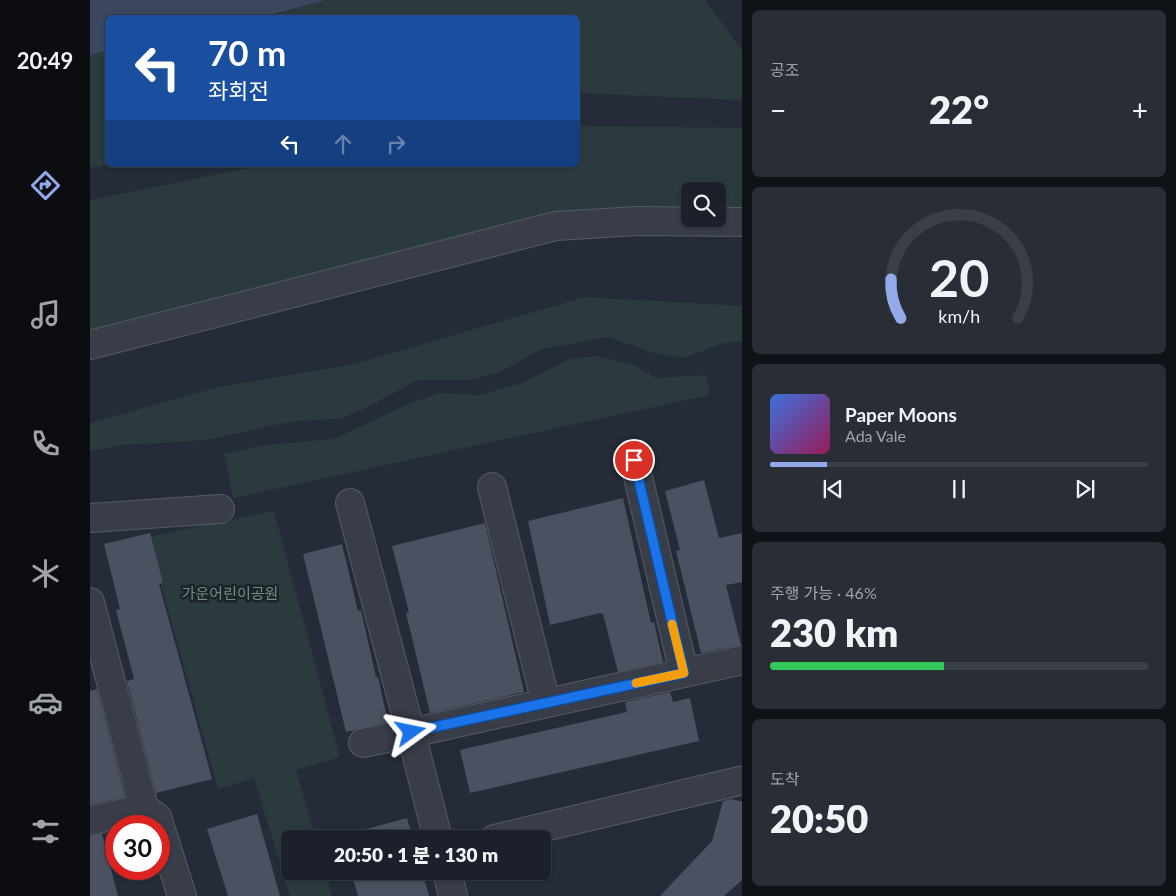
<!DOCTYPE html>
<html lang="ko">
<meta charset="utf-8">
<style>
body{margin:0;font-family:Lato,"Noto Sans KR",sans-serif;background:#292d36;color:#f1f3f6;height:100vh;display:flex;flex-direction:column;font-size:19px;white-space:nowrap}
*{box-sizing:border-box;margin:0}
p{font-size:16px;color:#a0a3a8}
.icon{flex:none;width:28px;height:28px;fill:none;stroke:currentColor;stroke-width:2;stroke-linecap:round;stroke-linejoin:round}
.map{position:relative;flex:1;overflow:hidden}
.details{display:flex;flex-direction:column;gap:10px;padding:10px;background:#0f1217;width:434px}
.details>*{flex:none}
.hud{position:absolute;left:15px;top:15px;width:475px;height:152px;border-radius:8px;box-shadow:0 1px 4px #0004,0 0 0 1px #3a3e47;background:#1a4fa0;color:#fff;overflow:hidden}
.buttons{position:absolute;left:591px;top:182px;display:grid;gap:10px}
.buttons a{display:grid;place-items:center;width:45px;height:45px;border-radius:8px;background:#1c202a;box-shadow:0 1px 4px #0004,0 0 0 1px #3a3e47;font-size:25px}
.speed{position:absolute;left:15px;top:815px;display:flex;gap:10px;font-size:25px;font-weight:700;text-align:center}
.speed>*{display:grid;place-content:center;width:65px;height:65px;border-radius:50%;background:#1c202a;box-shadow:0 1px 4px #0004,0 0 0 1px #3a3e47;line-height:1}
.speed .limit{border:8px solid #d22;background:#fff;color:#111}
.pin{position:absolute;display:grid;place-items:center;width:42px;height:42px;color:#fff;margin:-21px;border:2px solid #fff;border-radius:50%;box-shadow:0 1px 5px #0007}
.me{position:absolute;width:55px;margin:-28px;rotate:78deg;stroke-linejoin:round;filter:drop-shadow(0 0 4px #0008)}
.turn{display:flex;align-items:center;gap:18px;height:105px;padding:0 20px;font-size:22px}
.turn .icon{width:65px;height:65px;stroke-width:2.5}
.turn b{display:block;font-size:35px;line-height:42px}
.lanes{display:flex;align-items:center;height:48px;padding:0 20px;background:#0003;justify-content:center;gap:25px;direction:ltr}
.lanes .off{opacity:.35}
.big{font-size:38px;font-weight:800;line-height:1.1}
.details .tile{flex:1;display:flex;flex-direction:column;justify-content:center;gap:8px;min-width:0;padding:0 18px;border-radius:8px;background:#292d36}
.details .dial{align-items:center;gap:0}
.dial svg{height:130px;overflow:visible;fill:none;stroke:#3a3e47;stroke-width:7;stroke-linecap:round;text-anchor:middle}
.dial text{fill:#f1f3f6;stroke:none}
.song{display:flex;align-items:center;gap:15px}
.cover{width:60px;height:60px;border-radius:8px;background:linear-gradient(135deg,hsl(220 70% 55%),hsl(330 70% 35%))}
.played{height:5px;border-radius:2px;background:linear-gradient(90deg,#92aaeb 15%,#3a3e47 15%)}
.keys{display:flex;justify-content:space-around;direction:ltr}
.heat{display:flex;justify-content:space-between;align-items:center;font-size:28px;direction:ltr}
.charge{height:8px;border-radius:4px;background:linear-gradient(90deg,#34c759 46%,#3a3e47 0)}
.trip{position:absolute;left:191px;top:830px;width:270px;height:50px;border-radius:8px;background:#1c202a;box-shadow:0 1px 4px #0004,0 0 0 1px #3a3e47;font-weight:800;line-height:50px;text-align:center}
main{display:flex;flex:1;min-height:0}
.tabs{display:flex;flex-direction:column;width:90px;justify-content:space-around;align-items:center;background:#0b0d11;color:#a0a3a8}
.tabs .icon{width:35px;height:35px}
.tabs .on{color:#92aaeb}
.tabs b{font-size:22px;color:#f1f3f6}
.map>svg:first-child{display:block}
.green{fill:#2b3b3d}
.water{fill:#3c475f}
.building{fill:#4b5160}
.lines{fill:none;stroke-linecap:round;stroke-linejoin:round}
.minor-casing{stroke:#565b66;stroke-width:30}
.minor{stroke:#383d48;stroke-width:28}
.route-casing{stroke:#114b97;stroke-width:12}
.route{stroke:#1a73e8;stroke-width:9}
.slow{stroke:#f59e0b;stroke-width:9}
.labels{text-anchor:middle;dominant-baseline:central;stroke-width:5;stroke-linejoin:round;paint-order:stroke}
.park-label{font-size:15px;fill:#6d927a;stroke:#1d222d}
</style>
<main>
<nav class="tabs">
<b>20:49</b>
<svg class="icon on" aria-label="directions" viewBox="0 0 24 24"><path d="M12 3l9 9-9 9-9-9zM9 14v-3h6M13 9l2 2-2 2"/></svg>
<svg class="icon" aria-label="music" viewBox="0 0 24 24"><path d="M9 18V5l10-2v13"/><circle cx="6" cy="18" r="3"/><circle cx="16" cy="16" r="3"/></svg>
<svg class="icon" aria-label="phone" viewBox="0 0 24 24"><path d="M5 4h4l2 5-3 2q2 4 5 5l2-3 5 2v4C11 20 4 13 5 4z"/></svg>
<svg class="icon" aria-label="climate" viewBox="0 0 24 24"><path d="M12 3v18M4 7l16 10M4 17L20 7"/></svg>
<svg class="icon" aria-label="car" viewBox="0 0 24 24"><path d="M5 17H2v-5l4-1 3-4h7l3 4 3 1v5h-3M9 17h6M6 11h13"/><circle cx="7" cy="17" r="2"/><circle cx="17" cy="17" r="2"/></svg>
<svg class="icon" aria-label="filters" viewBox="0 0 24 24"><path d="M4 7h16M4 17h16"/><circle cx="9" cy="7" r="2"/><circle cx="15" cy="17" r="2"/></svg>
</nav>
<div class="map">
<svg width="653" height="896" viewBox="0 0 653 896">
<rect width="100%" height="100%" fill="#252b38"/>
<g class="green">
<polygon points="236,0 615,0 652,50 652,100 488,93 488,18 173,18"/>
<polygon points="17,51 17,165 0,168 0,55"/>
<polygon points="488,126 652,128 652,212 628,212 628,191 600,191 600,213 454,219 0,337 0,200 174,165 488,165"/>
<polygon points="495,297 652,306 652,341 633,343 594,358 567,354 518,337 452,349 410,372 378,380 327,380 280,406 252,418 199,422 116,440 33,445 0,451 0,423 129,387 265,364"/>
<polygon points="508,356 544,365 566,378 617,375 619,395 143,498 134,454 174,445 244,439 323,402 349,393 389,395 429,384 481,359"/>
<polygon points="184,511 250,757 206,770 226,839 200,839 200,871 235,871 242,896 200,896 164,778 128,789 58,537"/>
</g>
<polygon class="water" points="0,0 236,0 173,17 18,18 17,51 0,55"/>
<g class="building">
<polygon points="614,480 629,538 653,533 653,582 636,585 651,645 611,653 586,551 590,550 575,491"/>
<polygon points="533,498 561,623 564,622 573,662 528,672 513,614 510,613 460,625 438,521"/>
<polygon points="395,523 434,692 340,713 316,613 319,612 302,546"/>
<polygon points="60,533 73,583 69,584 122,779 66,793 37,681 44,679 26,610 30,609 14,544"/>
<polygon points="252,544 268,611 271,610 286,677 288,677 298,722 256,732 213,554"/>
<polygon points="7,689 35,797 0,805 0,691"/>
<polygon points="580,692 583,702 600,698 609,741 380,793 370,750 537,712 535,702"/>
<polygon points="641,799 653,802 653,879 634,896 570,896 622,841 633,801"/>
<polygon points="167,814 190,896 138,896 117,829"/>
<polygon points="317,818 323,839 251,839 251,836"/>
<polygon points="12,834 28,896 0,896 0,836"/>
<polygon points="261,871 332,871 339,896 268,896"/>
</g>
<g class="lines">
<g class="minor-casing">
<g id="minor">
<polyline points="0,345 466,226 547,221 653,222"/>
<polyline points="544,460 594,673"/>
<polyline points="402,487 456,703"/>
<polyline points="260,503 321,733 273,743"/>
<polyline points="0,518 130,509"/>
<polyline points="0,602 54,808"/>
<polyline points="0,821 54,808 67,817 92,896"/>
<polyline points="348,839 321,733 653,660"/>
<polyline points="404,839 653,780"/>
<polyline points="357,871 363,896"/>
</g>
</g>
<use href="#minor" class="minor"/>
</g>
<g class="lines">
<g class="route-casing">
<polyline id="route" points="321,732 594,673 544,460"/>
</g>
<use href="#route" class="route"/>
<polyline class="slow" points="546,683 594,673 582,624"/>
</g>
<g class="labels">
<g class="park-label">
<text x="140" y="593">가운어린이공원</text>
</g>
</g>
</svg>
<div class="buttons">
<a><svg class="icon" aria-label="search" viewBox="0 0 24 24"><circle cx="10" cy="10" r="6"/><path d="M15 15l6 6"/></svg></a>
</div>
<div class="speed"><div class="limit">30</div></div>
<div class="pin" style="left:544px;top:460px;background:#d93025"><svg class="icon" aria-label="arrive" viewBox="0 0 24 24"><path d="M6 21V4h12l-3 4 3 4H6"/></svg></div>
<svg class="me" style="left:321px;top:732px" viewBox="-20 -20 40 40"><path d="M0-17L14 15 0 8-14 15z" fill="#1a73e8" stroke="#fff" stroke-width="4"/></svg>
<div class="trip">20:50 · 1 분 · 130 m</div>
<div class="hud">
<div class="turn"><svg class="icon" aria-label="left" viewBox="0 0 24 24"><path d="M17 20v-9H6M10 6l-5 5 5 5"/></svg><div><b>70 m</b>좌회전</div></div>
<div class="lanes"><svg class="icon" aria-label="left" viewBox="0 0 24 24"><path d="M17 20v-9H6M10 6l-5 5 5 5"/></svg><svg class="icon off" aria-label="ahead" viewBox="0 0 24 24"><path d="M12 20V5M6 11l6-6 6 6"/></svg><svg class="icon off" aria-label="right" viewBox="0 0 24 24"><path d="M7 20v-9h11M14 6l5 5-5 5"/></svg></div>
</div>
</div>
<section class="details">
<div class="tile"><p>공조</p>
<div class="heat"><a>−</a><b class="big">22°</b><a>+</a></div>
</div>
<div class="tile dial"><svg viewBox="0 0 100 80">
<path d="M14 69A42 42 0 1 1 86 69"/>
<path d="M14 69A42 42 0 0 1 8 45" stroke="#92aaeb"/>
<text x="50" y="56" font-size="32" font-weight="700">20</text>
<text x="50" y="72" font-size="11">km/h</text>
</svg></div>
<div class="tile">
<div class="song"><i class="cover"></i><div><b>Paper Moons</b><p>Ada Vale</p></div></div>
<div class="played"></div>
<div class="keys"><svg class="icon" aria-label="previous" viewBox="0 0 24 24"><path d="M18 5L8 12l10 7zM5 5v14"/></svg><svg class="icon" aria-label="pause" viewBox="0 0 24 24"><path d="M8 5v14M16 5v14"/></svg><svg class="icon" aria-label="next" viewBox="0 0 24 24"><path d="M6 5l10 7-10 7zM19 5v14"/></svg></div>
</div>
<div class="tile"><p>주행 가능 · 46%</p><b class="big">230 km</b><div class="charge"></div></div>
<div class="tile"><p>도착</p><b class="big">20:50</b></div>
</section>
</main>
